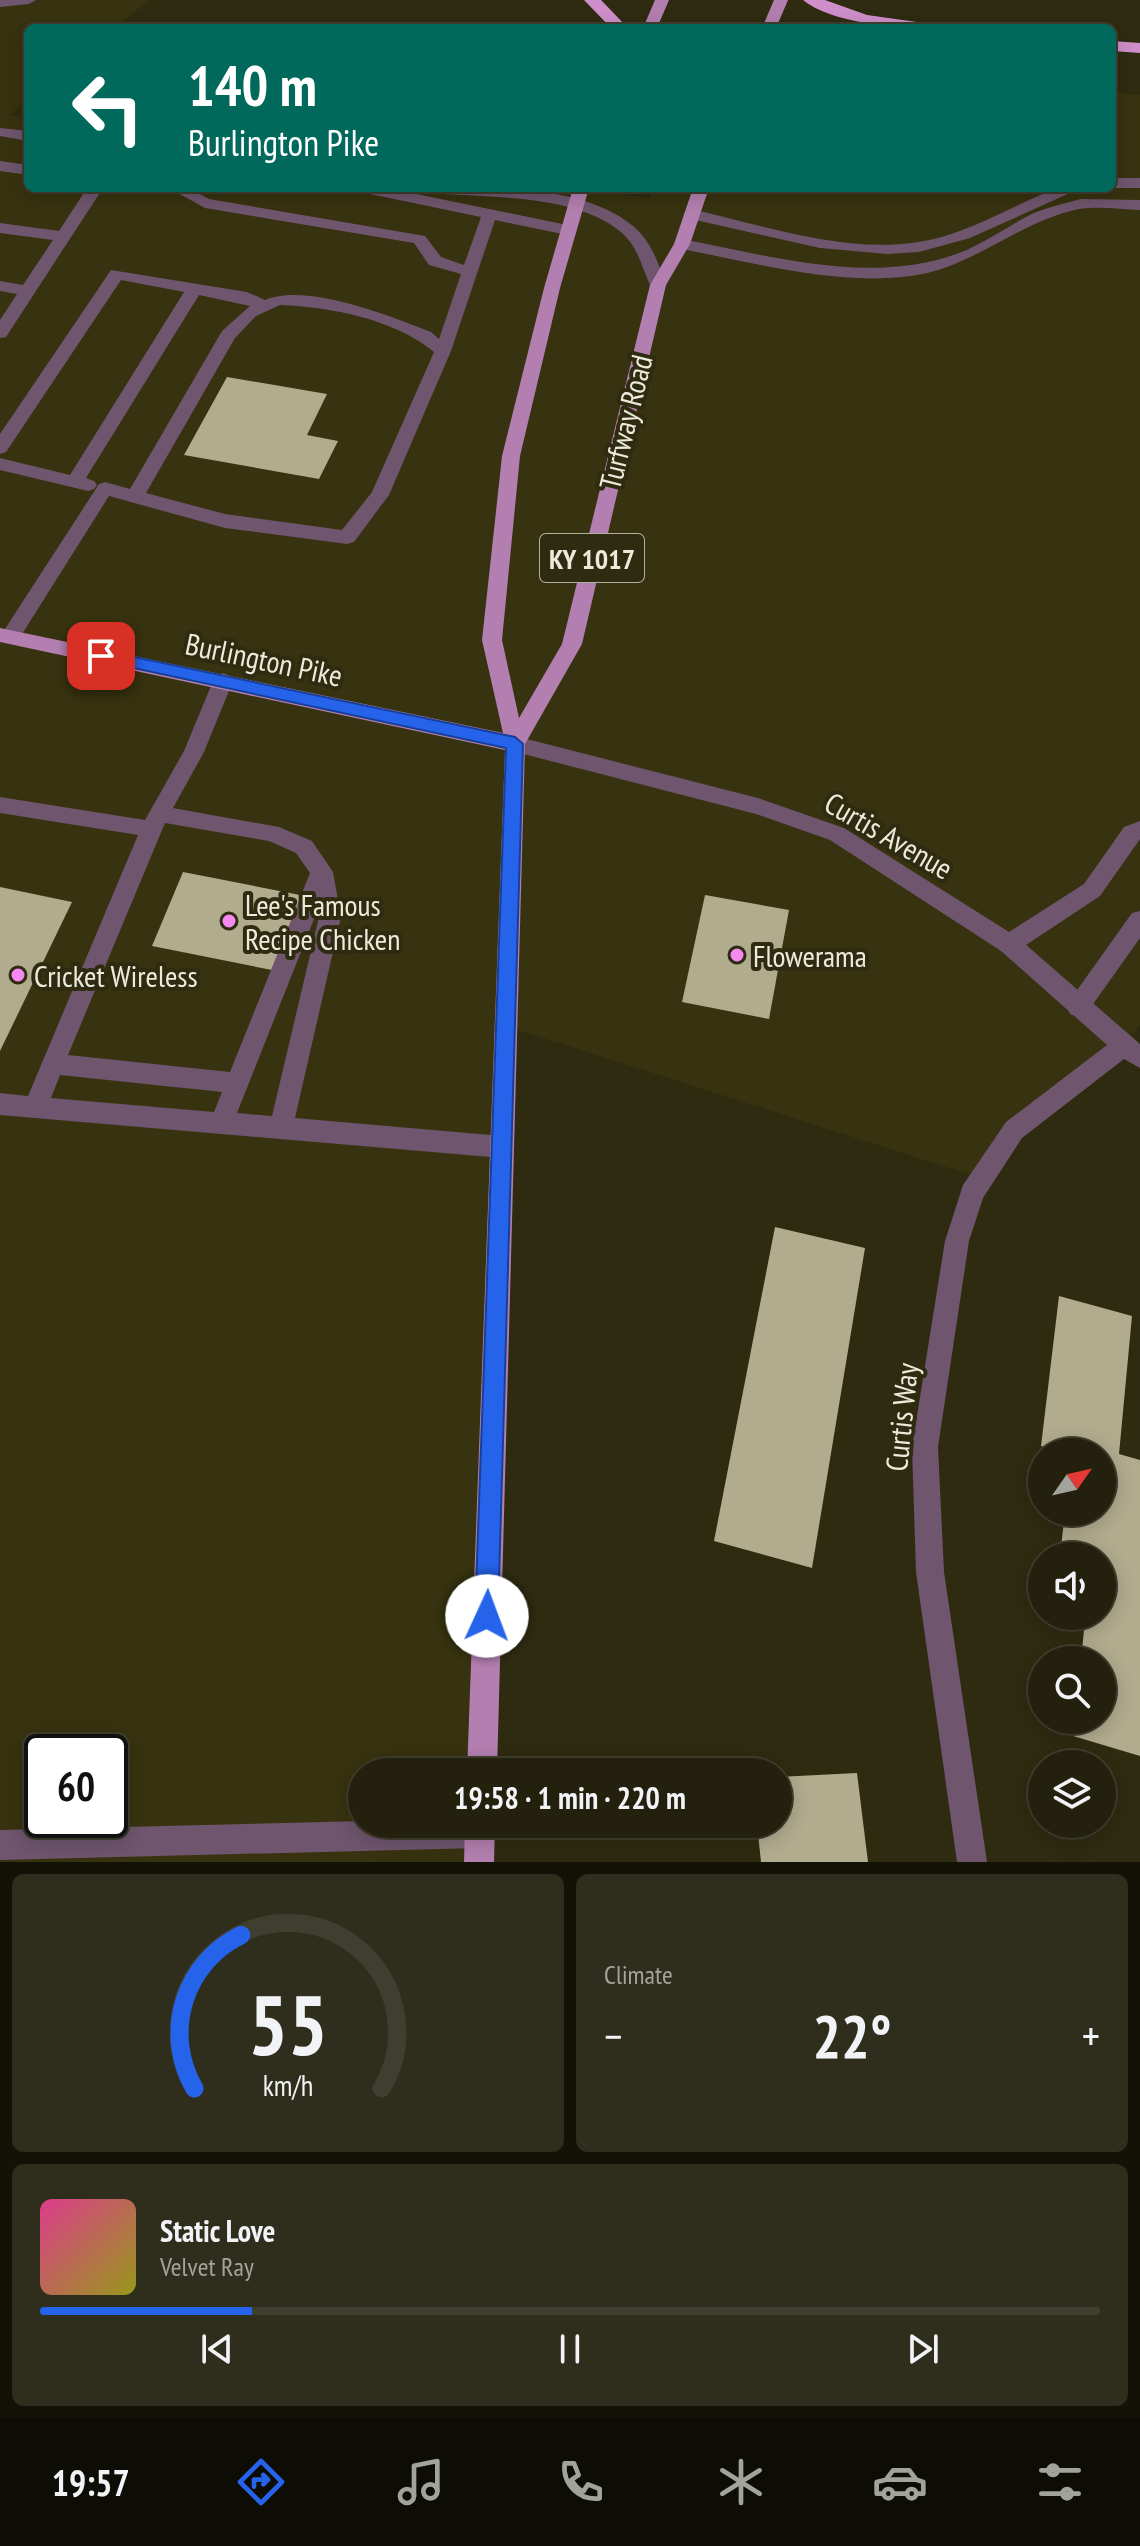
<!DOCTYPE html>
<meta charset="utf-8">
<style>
body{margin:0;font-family:"PT Sans Narrow",sans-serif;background:#2f2d1b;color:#f1f3f6;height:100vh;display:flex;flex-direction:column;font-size:30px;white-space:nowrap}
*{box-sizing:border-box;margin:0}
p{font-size:26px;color:#a3a39d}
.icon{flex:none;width:44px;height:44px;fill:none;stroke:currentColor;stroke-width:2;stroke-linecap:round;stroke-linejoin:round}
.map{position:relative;height:1862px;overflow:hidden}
.sheet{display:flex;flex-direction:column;gap:12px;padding:12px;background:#131207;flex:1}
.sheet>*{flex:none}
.hud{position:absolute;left:24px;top:24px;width:1092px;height:168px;border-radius:12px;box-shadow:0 4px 20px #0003,0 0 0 2px #403e2e;background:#00695c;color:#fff;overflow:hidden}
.needle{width:52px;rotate:56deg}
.buttons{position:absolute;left:1028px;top:1438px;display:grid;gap:16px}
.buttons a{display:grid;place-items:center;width:88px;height:88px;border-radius:50%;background:#23200d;box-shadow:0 4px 20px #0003,0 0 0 2px #403e2e;font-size:40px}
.speed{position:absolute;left:24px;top:1734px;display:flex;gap:16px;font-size:40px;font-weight:700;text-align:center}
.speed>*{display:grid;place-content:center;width:104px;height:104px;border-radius:50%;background:#23200d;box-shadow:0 4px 20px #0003,0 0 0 2px #403e2e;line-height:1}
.speed .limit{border:4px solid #111;border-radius:12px;background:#fff;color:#111}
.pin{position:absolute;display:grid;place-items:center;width:68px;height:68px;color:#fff;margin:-34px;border-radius:16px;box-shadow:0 4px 12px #0006}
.me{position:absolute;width:88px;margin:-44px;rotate:2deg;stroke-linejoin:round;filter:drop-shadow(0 0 6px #0008)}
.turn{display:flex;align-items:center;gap:28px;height:168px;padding:0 32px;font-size:36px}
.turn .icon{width:104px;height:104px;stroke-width:2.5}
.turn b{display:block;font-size:56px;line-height:68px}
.big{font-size:60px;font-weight:600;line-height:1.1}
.sheet .widget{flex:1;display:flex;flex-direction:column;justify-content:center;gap:12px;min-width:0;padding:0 28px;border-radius:12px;background:#2f2d1b}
.sheet .dial{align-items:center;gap:0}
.dial svg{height:208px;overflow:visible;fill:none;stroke:#403e2e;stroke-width:7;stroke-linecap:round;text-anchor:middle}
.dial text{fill:#f1f3f6;stroke:none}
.song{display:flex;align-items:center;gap:24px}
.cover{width:96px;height:96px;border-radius:12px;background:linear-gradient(135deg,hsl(330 70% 55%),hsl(60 70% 35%))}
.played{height:8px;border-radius:4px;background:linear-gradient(90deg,#2563eb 20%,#403e2e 20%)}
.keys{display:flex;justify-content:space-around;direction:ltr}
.heat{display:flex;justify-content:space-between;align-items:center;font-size:44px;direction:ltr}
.sheet .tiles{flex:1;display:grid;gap:12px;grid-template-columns:1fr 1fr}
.widget:last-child{grid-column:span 2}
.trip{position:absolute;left:348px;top:1758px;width:444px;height:80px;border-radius:40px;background:#23200d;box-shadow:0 4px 20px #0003,0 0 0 2px #403e2e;font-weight:600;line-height:80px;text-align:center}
.tab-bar{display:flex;height:128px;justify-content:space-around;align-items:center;background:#0e0d05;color:#a3a39d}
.tab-bar .icon{width:56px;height:56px}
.tab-bar .selected{color:#2563eb}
.tab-bar b{font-size:36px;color:#f1f3f6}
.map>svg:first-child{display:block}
.built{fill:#37320f;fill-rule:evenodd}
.building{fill:#b1ac8e}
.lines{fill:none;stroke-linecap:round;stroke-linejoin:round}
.service{fill:#6f556d;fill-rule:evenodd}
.minor{fill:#6f556d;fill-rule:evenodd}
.primary{fill:#b37fb0;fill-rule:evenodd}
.motorway{fill:#ce8fca;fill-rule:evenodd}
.route{fill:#2563eb;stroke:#184099;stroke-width:2}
.poi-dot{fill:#f489f0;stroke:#2f2b11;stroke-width:3}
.labels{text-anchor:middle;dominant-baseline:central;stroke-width:8;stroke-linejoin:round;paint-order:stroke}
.shield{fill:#2f2b11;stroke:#b3b19e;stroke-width:2}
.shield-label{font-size:28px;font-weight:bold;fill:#eceada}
.street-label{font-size:30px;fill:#eceada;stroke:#2f2b11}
.poi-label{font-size:30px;fill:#eceada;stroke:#2f2b11;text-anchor:start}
</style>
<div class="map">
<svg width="1140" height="1862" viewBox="0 0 1140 1862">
<rect width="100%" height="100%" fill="#2f2b11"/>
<path class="built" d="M0,0H149L115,28H28V100L10,115L28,118V188H574L649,198L654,188H1112V92L1140,95V1025L1123,1046L1014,1130L984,1179L506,1026L482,1772H362V1824H480L479,1862H0ZM42,1752H110V1820H42Z"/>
<g class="building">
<polygon points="227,377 327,394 307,435 338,441 319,479 184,455"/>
<polygon points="183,872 305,896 277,971 152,946"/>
<polygon points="0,887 72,902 0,1051"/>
<polygon points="705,895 789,910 769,1019 682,1002"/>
<polygon points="775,1227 865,1248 812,1568 714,1541"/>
<polygon points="1059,1296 1132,1316 1119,1454 1140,1460 1140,1756 1073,1736 1075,1720 1102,1720 1102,1660 1081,1660 1085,1620 1075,1616 1102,1616 1102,1556 1060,1556 1065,1512 1102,1512 1102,1452 1061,1452 1041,1446"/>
<polygon points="857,1773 868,1862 761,1862 757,1824 778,1824 778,1777"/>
</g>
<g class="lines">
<g class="service">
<polygon points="0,128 28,131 28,141 0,136"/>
<polygon points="0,161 28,165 28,175 0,171"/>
<polygon points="87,188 103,188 6,337 0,338 0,320 17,294 0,291 0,281 23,285 53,240 0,233 0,223 59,231"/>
<path d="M169,188H189L209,199L425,236L441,257L464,265L481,217L365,193L357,188H387L567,225L575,230L567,235L495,220L451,351L389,495L354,542L347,544L225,528L109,496L17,642H3L0,637L3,632L99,484L105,482L130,489L222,331L250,306L199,295L86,478L94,481L97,485L94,489L88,491L0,470V458L70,475L184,292L121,280L6,452L0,454V434L111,270L247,292L265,300C305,282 391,316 431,332L439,339L461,274L429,265L414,243L205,208ZM280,305C331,307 394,319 434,352L372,492L342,530L225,514L146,493L235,338L256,316Z"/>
<path d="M424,188C490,188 580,183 633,226C651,241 659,264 666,285L664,289H652C642,270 640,250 623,234C580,194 489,198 432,193Z"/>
<path d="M223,673L230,676L233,681L204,752L173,808L279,827L312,841L333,872L341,917L295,1118L502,1136L510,1139L514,1147L510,1155L502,1158L0,1115V1093L28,1096L138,835L0,813V797L145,820L184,751L213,681L216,676ZM165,823L269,841L296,853L310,873L230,1072L68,1055ZM318,909L319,917L272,1116L237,1113ZM60,1075L222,1092L214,1112L51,1098Z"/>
<polygon points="1140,821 1140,839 1100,896 1017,951 1009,953 1001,951 998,944 1001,937 1084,884 1124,827"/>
<polygon points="1140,911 1140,938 1086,1014 1078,1017 1070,1014 1067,1007 1070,1000 1132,913"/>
<polygon points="362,1821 362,1824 491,1824 495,1833 491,1844 480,1848 0,1860 0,1830"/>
</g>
<g class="minor">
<polygon points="0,0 36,0 29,4 0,7"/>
<rect x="1112" y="178" width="28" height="10"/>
<path d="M1058,188H1081L970,238L919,252L887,254L820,248L691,219L683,214L691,209C771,227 863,261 945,236C984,224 1020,202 1058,188Z"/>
<path d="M1081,199L1140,200V210C1121,209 1098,206 1079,209C1019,221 973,268 911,276C835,286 756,263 682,249L674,244L682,239C771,256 870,286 959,253C985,243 1009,225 1034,213C1049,207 1066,203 1081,199Z"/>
<polygon points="515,736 758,798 844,828 1017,937 1140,1044 1140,1068 1124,1059 1022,1138 983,1198 969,1241 938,1447 944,1572 987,1862 957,1862 916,1572 912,1447 945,1241 963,1185 1006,1122 1107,1045 1001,951 830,840 756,814 508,750 505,744 508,738"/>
</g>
<g class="primary">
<polygon points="655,0 669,0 657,28 643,28"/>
<polygon points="774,0 788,0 776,28 762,28"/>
<polygon points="573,188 589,188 560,288 520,456 502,640 519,718 562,644 650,285 674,244 693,188 709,188 690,244 666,285 582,644 525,744 497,1772 467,1772 505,750 0,642 0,628 503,733 482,640 502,456 544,288"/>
<polygon points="465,1824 495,1824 494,1862 464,1862"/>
</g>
<g class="motorway">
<polygon points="584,0 601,0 628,28 611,28"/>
<path d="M803,0H825L867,15L924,23L932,28C897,28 830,23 803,0Z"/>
<polygon points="1112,41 1140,43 1140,53 1112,51"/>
</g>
</g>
<polygon class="route" points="101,650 515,737 523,744 498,1616 495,1624 487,1627 479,1624 475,1616 506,748 96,660 96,652"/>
<g class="poi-dot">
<circle cx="229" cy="921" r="8"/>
<circle cx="737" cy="955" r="8"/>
<circle cx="18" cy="975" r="8"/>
</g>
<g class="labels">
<rect class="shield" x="540" y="534" width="104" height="48" rx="6"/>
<g class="shield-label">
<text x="592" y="558">KY 1017</text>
</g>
<g class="street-label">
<text transform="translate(625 422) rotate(-76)">Turfway Road</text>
<text transform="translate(264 659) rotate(12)">Burlington Pike</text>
<text transform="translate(889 835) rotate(30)">Curtis Avenue</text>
<text transform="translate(901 1417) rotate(-84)">Curtis Way</text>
</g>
<g class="poi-label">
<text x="245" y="904">Lee's Famous<tspan x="245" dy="34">Recipe Chicken</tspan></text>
<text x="753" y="955">Flowerama</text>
<text x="34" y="975">Cricket Wireless</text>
</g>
</g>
</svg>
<div class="buttons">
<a><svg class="needle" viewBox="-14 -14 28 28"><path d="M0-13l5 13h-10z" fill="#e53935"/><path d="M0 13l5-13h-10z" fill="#a3a39d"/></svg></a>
<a><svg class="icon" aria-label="sound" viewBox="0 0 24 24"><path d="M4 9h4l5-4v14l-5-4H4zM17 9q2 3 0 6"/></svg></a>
<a><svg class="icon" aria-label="search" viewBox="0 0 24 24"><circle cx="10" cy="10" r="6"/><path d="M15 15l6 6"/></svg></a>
<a><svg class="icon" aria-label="layers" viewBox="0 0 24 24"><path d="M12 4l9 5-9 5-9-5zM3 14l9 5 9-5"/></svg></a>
</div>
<div class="speed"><div class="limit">60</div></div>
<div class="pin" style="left:101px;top:656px;background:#d93025"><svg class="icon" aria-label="arrive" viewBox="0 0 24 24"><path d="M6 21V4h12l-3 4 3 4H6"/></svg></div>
<svg class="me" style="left:487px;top:1616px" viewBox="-20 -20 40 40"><circle r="19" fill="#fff"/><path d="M0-13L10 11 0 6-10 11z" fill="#2563eb"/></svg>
<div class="trip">19:58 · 1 min · 220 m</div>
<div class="hud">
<div class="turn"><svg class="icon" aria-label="left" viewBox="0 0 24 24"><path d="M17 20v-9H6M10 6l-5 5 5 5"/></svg><div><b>140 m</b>Burlington Pike</div></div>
</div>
</div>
<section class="sheet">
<div class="tiles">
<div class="widget dial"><svg viewBox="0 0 100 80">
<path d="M14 69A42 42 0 1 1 86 69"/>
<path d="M14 69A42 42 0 0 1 32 10" stroke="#2563eb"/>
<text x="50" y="56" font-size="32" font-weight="700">55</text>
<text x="50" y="72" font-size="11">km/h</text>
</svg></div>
<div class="widget"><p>Climate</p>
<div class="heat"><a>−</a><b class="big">22°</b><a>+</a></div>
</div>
<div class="widget">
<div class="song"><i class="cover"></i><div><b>Static Love</b><p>Velvet Ray</p></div></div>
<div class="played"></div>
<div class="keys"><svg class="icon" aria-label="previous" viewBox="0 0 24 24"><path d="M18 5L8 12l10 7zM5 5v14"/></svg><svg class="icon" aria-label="pause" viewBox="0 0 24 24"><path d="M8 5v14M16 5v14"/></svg><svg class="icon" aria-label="next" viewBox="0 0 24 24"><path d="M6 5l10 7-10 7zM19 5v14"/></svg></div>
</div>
</div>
</section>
<nav class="tab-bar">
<b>19:57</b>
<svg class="icon selected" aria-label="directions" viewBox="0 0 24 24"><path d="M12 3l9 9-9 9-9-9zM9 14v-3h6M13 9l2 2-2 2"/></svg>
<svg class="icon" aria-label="music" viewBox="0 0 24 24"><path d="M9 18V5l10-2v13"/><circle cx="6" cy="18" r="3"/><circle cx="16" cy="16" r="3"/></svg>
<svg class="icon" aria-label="phone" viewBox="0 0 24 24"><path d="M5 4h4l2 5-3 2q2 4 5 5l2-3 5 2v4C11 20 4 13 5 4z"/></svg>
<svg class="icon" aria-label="climate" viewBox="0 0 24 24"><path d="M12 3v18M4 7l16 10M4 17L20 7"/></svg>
<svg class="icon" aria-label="car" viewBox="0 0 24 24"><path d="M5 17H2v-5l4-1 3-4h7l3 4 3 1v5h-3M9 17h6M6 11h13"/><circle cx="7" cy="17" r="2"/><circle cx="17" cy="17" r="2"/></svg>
<svg class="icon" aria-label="filters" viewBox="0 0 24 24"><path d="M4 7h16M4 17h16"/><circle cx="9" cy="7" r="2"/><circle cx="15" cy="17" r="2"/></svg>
</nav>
